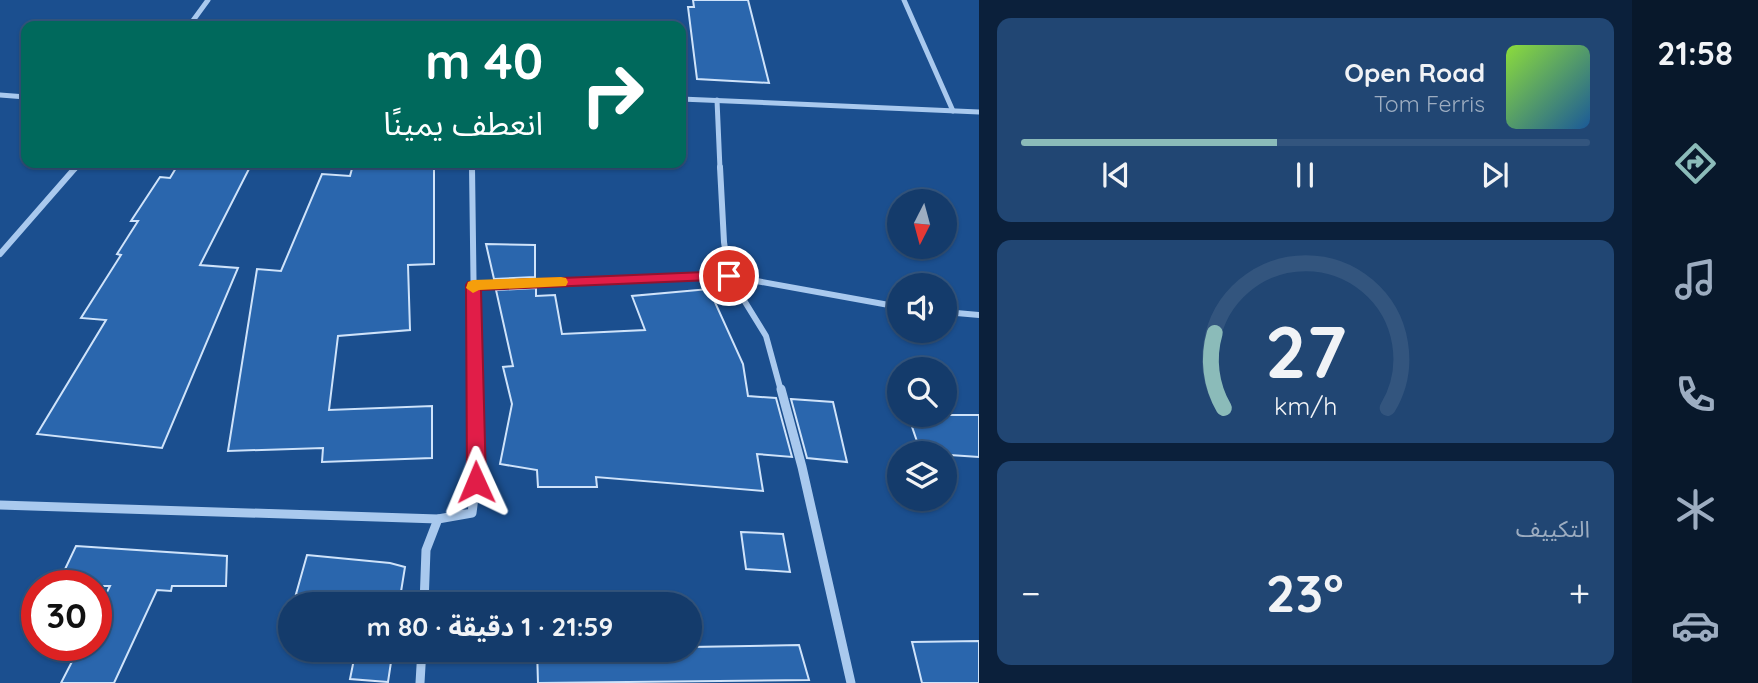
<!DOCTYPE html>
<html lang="ar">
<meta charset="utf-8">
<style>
body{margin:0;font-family:Quicksand,"Noto Sans Arabic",sans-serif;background:#214673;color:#f1f3f6;direction:rtl;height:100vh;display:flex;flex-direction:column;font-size:26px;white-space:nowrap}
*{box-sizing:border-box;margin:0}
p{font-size:23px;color:#9dadc1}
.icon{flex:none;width:38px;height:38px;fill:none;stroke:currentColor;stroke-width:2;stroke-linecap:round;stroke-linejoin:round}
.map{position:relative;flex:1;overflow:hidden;direction:ltr}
.sheet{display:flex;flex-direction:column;gap:18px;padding:18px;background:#0b203b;width:653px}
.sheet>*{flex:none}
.guide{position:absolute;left:21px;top:21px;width:665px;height:147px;border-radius:14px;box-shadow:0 2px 5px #0004,0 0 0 2px #33557e;direction:rtl;background:#00695c;color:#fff;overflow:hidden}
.needle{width:46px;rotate:186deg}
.tools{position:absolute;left:887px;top:189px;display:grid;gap:14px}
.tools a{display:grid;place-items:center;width:70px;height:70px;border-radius:50%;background:#143b6b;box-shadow:0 2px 5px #0004,0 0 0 2px #33557e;font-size:35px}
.speed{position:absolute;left:21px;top:570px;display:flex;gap:14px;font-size:35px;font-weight:700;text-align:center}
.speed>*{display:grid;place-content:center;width:91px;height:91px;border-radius:50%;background:#143b6b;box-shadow:0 2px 5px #0004,0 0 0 2px #33557e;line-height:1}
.speed .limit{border:10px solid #d22;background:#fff;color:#111}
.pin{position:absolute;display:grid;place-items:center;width:60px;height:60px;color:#fff;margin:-30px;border:4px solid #fff;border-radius:50%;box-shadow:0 2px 7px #0007}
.me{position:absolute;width:77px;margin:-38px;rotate:359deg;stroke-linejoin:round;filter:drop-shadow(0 0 5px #0008)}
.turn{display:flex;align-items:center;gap:24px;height:147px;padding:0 28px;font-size:32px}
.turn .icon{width:91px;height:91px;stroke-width:2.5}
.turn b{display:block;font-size:49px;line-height:60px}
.big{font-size:52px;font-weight:700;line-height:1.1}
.sheet .widget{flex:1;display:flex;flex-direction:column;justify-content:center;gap:10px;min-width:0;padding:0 24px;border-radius:14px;background:#214673}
.sheet .dial{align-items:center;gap:0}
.dial svg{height:182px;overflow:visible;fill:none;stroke:#33557e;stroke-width:7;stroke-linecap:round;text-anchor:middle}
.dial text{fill:#f1f3f6;stroke:none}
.song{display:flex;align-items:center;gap:21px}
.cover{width:84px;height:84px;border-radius:10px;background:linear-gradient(135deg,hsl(90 70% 55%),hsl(210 70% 35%))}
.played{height:7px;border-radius:4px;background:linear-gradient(90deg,#8bbbb9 45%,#33557e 45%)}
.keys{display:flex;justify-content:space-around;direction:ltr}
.heat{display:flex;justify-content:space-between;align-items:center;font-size:38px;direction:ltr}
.trip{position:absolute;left:278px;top:592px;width:424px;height:70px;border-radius:35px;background:#143b6b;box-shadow:0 2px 5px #0004,0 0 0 2px #33557e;font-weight:700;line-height:70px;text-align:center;direction:rtl}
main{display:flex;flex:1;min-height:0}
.tab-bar{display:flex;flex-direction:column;width:126px;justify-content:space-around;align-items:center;background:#08182b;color:#9dadc1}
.tab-bar .icon{width:49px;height:49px}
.tab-bar .selected{color:#8bbbb9}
.tab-bar b{font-size:32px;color:#f1f3f6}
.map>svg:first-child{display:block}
.building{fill:#2a66ad;stroke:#cfe3fa;stroke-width:2}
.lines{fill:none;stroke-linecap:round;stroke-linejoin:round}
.minor-far2{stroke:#a9c9ee;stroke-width:5}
.minor-far1{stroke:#a9c9ee;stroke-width:6}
.minor{stroke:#a9c9ee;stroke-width:9}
.route{fill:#e11d48;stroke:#92132f;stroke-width:2}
.slow{fill:#f59e0b}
</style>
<main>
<nav class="tab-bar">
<b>21:58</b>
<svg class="icon selected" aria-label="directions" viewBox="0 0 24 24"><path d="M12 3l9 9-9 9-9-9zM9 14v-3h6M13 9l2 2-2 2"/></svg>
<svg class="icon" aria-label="music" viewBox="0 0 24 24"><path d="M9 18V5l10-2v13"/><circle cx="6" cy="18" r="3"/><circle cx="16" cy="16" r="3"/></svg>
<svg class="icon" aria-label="phone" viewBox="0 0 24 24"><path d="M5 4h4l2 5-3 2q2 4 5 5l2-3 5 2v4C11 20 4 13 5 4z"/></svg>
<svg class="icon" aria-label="climate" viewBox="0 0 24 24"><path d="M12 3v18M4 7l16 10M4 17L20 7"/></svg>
<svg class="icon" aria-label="car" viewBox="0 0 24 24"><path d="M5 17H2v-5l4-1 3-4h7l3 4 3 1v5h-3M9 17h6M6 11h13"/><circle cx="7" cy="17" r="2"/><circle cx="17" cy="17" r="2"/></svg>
</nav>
<section class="sheet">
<div class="widget">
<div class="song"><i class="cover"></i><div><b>Open Road</b><p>Tom Ferris</p></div></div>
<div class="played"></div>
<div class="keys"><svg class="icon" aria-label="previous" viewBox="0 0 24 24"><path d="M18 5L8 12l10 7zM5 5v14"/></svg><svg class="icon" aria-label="pause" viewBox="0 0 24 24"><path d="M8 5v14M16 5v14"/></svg><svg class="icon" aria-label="next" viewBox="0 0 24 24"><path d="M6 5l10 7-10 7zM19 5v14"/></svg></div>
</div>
<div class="widget dial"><svg viewBox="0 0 100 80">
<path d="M14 69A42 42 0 1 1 86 69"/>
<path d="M14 69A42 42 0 0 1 10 36" stroke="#8bbbb9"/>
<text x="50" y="56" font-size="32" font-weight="700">27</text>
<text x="50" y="72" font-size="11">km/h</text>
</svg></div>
<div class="widget"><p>التكييف</p>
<div class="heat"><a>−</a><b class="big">23°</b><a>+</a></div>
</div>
</section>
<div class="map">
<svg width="980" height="683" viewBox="0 0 980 683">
<rect width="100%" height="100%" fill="#1b4f8f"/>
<g class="building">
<polygon points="693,0 748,0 769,83 697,79 688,7 694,7"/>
<polygon points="179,163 252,163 200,265 238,268 162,448 37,434 106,320 81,318 121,255 117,254 138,221 131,221 160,177 170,178"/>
<polygon points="353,165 434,167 434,264 408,265 410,330 338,336 329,410 432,406 432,458 322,462 323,448 228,451 257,269 281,271 322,174 350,176"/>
<polygon points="486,244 535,245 535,277 494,279"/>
<polygon points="536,288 536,296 555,295 562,334 645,330 632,296 709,289 743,364 748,396 776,398 792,457 757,454 763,491 596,477 597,487 538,487 537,470 500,464 512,404 503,367 513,366 496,290"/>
<polygon points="791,399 833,402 847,462 807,458"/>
<polygon points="908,415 979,415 979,457 921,453"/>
<polygon points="741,532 783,534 790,572 746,569"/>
<polygon points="76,546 227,556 226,586 172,586 171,591 157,590 114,683 61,683 80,646 96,646 96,614 110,586 57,586"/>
<polygon points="307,555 390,563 405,567 399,604 309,604 311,595 296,594"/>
<polygon points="979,641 979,683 922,683 912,642"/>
<polygon points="799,645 809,680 538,683 537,649 690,649 690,647"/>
<polygon points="356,649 393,649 388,682 350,679"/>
</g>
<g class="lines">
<g class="minor-far2">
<polyline points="904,0 953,111"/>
<polyline points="189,26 208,0"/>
<polyline points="0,95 26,97"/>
<polyline points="681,99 980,112"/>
<polyline points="717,100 720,169"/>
<polyline points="472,163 472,169"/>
<polyline points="75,169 80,163"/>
</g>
<g class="minor-far1">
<polyline points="472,167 475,391"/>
<polyline points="720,167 724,242 729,276 766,336 781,391"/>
<polyline points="0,254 76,167"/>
<polyline points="473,285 729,276 900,307"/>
<polyline points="945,312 980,315"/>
</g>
<g class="minor">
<polyline points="781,389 802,467 851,683"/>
<polyline points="0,505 438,519 472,513 476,482 475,389"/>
<polyline points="424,604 426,550 438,519"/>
<polyline points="420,683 422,649"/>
</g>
</g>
<polygon class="route" points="729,271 736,276 734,279 481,290 486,482 483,488 476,490 470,488 467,482 466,285 468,282"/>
<polygon class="slow" points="561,277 566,278 568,282 566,286 479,290 473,293 466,288 468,282 473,280"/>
</svg>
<div class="tools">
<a><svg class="needle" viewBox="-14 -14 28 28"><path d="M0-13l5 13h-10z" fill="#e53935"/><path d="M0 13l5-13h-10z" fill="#9dadc1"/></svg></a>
<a><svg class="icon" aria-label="sound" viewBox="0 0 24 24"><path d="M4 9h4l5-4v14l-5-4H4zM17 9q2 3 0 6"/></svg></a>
<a><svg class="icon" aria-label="search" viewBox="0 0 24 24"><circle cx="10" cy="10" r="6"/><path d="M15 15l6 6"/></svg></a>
<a><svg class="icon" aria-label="layers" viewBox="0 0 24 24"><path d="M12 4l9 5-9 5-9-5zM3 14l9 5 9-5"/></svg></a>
</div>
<div class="speed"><div class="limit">30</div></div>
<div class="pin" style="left:729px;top:276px;background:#d93025"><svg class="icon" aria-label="arrive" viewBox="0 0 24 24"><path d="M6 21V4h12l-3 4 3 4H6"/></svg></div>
<svg class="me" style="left:476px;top:482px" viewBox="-20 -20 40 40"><path d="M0-17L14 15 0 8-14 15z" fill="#e11d48" stroke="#fff" stroke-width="4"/></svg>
<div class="trip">21:59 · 1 دقيقة · 80 m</div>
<div class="guide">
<div class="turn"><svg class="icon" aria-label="right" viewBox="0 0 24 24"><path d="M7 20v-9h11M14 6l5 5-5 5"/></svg><div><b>40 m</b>انعطف يمينًا</div></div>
</div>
</div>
</main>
